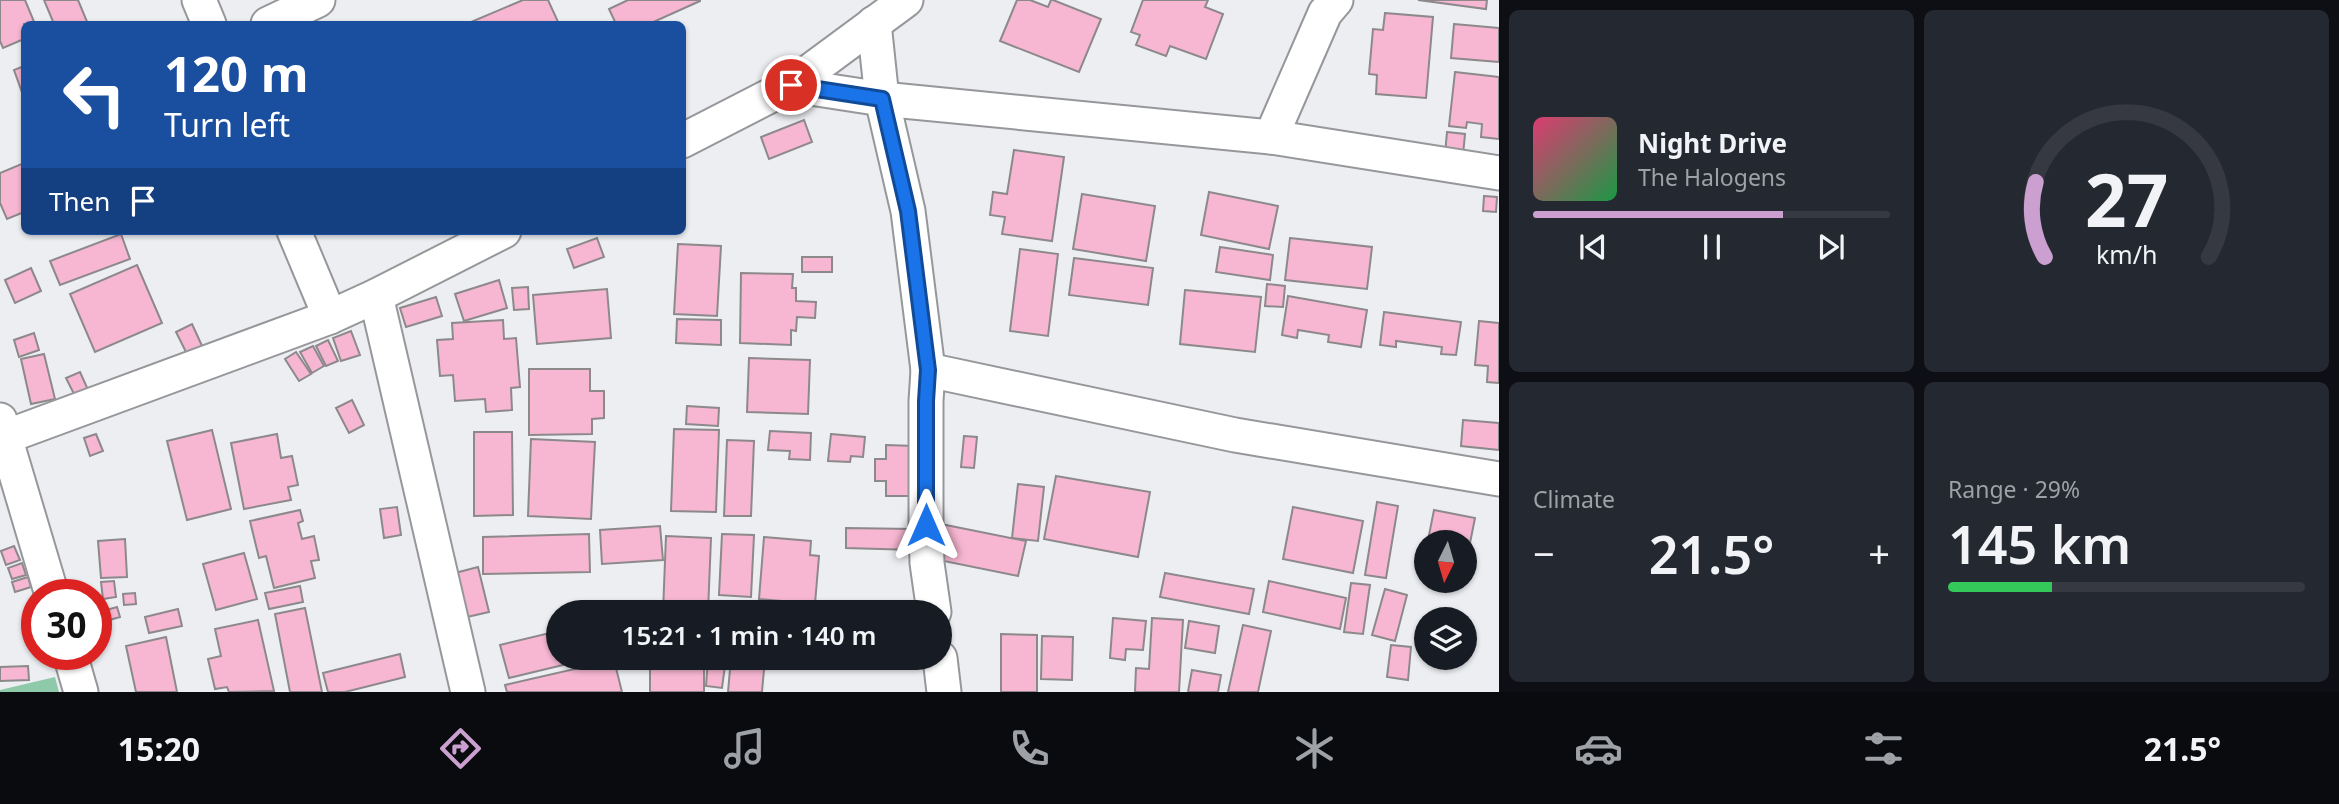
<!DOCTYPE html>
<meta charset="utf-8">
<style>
body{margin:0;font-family:"Noto Sans",sans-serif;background:#242831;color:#f1f3f6;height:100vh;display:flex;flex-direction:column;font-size:26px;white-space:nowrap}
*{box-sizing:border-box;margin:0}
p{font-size:23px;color:#9ea1a6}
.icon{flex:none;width:38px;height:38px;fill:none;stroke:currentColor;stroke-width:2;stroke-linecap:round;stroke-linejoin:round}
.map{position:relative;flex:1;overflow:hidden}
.sheet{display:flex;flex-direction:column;gap:10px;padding:10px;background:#0d0f14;width:840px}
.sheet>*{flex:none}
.hud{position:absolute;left:21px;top:21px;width:665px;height:214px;border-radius:10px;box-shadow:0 2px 5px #0004;background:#1a4fa0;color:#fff;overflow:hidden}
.needle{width:46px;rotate:185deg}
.buttons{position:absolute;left:1414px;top:530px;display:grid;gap:14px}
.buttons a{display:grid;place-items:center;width:63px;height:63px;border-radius:50%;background:#171b24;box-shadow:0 2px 5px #0004;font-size:35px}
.speed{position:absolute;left:21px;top:579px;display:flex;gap:14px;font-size:35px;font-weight:700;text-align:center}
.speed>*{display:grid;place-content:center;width:91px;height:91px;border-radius:50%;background:#171b24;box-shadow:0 2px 5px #0004;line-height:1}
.speed .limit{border:10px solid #d22;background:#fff;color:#111}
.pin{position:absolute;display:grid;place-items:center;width:60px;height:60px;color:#fff;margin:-30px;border:4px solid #fff;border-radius:50%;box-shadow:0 2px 7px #0007}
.me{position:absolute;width:77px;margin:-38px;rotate:0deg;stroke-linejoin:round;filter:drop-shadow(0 0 5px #0008)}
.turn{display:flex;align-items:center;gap:24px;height:147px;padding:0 28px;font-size:32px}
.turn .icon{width:91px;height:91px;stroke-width:2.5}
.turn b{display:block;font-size:49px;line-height:60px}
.then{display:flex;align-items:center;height:66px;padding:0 28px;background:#0003;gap:14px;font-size:26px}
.big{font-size:52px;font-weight:600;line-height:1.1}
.sheet .tile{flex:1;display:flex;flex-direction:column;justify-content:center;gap:10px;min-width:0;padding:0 24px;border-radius:10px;background:#242831}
.sheet .dial{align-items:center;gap:0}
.dial svg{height:182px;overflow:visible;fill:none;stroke:#363941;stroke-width:7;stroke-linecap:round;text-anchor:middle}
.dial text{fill:#f1f3f6;stroke:none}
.song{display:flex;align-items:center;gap:21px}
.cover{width:84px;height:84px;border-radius:10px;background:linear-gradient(135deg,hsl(340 70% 55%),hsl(140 70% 35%))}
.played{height:7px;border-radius:4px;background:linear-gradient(90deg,#cba0d0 70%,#363941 70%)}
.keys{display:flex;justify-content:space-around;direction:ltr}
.heat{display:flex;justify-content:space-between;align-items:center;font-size:38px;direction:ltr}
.charge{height:10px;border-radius:5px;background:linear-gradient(90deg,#34c759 29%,#363941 0)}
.sheet .tiles{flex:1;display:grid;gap:10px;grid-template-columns:repeat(2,1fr)}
.trip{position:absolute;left:546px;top:600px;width:406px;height:70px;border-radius:35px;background:#171b24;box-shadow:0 2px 5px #0004;font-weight:600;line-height:70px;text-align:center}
.menu{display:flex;height:112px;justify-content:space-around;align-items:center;background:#090b0e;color:#9ea1a6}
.menu .icon{width:49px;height:49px}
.menu .active{color:#cba0d0}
.menu b{font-size:32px;color:#f1f3f6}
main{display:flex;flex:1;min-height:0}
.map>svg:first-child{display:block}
.green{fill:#8ecaa9}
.building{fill:#f7b7d2;stroke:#8d898b;stroke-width:2}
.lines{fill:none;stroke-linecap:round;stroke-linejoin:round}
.minor-casing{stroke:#96979a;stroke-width:37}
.minor{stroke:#fff;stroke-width:33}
.route-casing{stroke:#114b97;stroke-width:18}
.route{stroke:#1a73e8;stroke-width:12}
</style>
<main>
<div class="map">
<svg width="1499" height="692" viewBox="0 0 1499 692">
<rect width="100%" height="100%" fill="#eceef1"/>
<polygon class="green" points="55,677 59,692 0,692 0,690"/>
<g class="building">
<polygon points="0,0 25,0 35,24 24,24 24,39 3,48 0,41"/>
<polygon points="44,0 78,0 88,24 54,24"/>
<polygon points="523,0 548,0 559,24 472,24 471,22"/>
<polygon points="628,0 700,0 700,1 649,24 616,24 609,9"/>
<polygon points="1017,0 1030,0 1048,7 1051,0 1053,0 1101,19 1079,72 1000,41"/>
<polygon points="1143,0 1208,0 1205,7 1223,14 1206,59 1170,46 1166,56 1136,45 1140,35 1131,32"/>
<polygon points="1418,0 1487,0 1486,9"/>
<polygon points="1385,13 1433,17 1426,98 1376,94 1377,75 1369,74 1373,29 1383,30"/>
<polygon points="1454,24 1499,28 1499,62 1451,58"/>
<polygon points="24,66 24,98 14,70"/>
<polygon points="1455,72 1499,77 1499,139 1481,137 1482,124 1467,122 1466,128 1449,126"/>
<polygon points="804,120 812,142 769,159 761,137"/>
<polygon points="1447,132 1465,134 1463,155 1445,154"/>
<polygon points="1014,150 1064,157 1052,241 1002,234 1005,217 990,215 993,192 1007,194"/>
<polygon points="24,163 24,212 7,219 0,203 0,173"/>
<polygon points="1209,192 1278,206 1269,249 1201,235"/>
<polygon points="1082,194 1155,206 1146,261 1073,249"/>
<polygon points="1484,196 1497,197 1496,212 1483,211"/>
<polygon points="121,234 130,259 60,285 50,261"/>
<polygon points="597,238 604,257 574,268 567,249"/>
<polygon points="1290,238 1372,247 1367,289 1285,280"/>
<polygon points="678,244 721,246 717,316 674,314"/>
<polygon points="1220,247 1273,255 1270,280 1216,272"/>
<polygon points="1020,249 1058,254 1048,336 1010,331"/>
<rect x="802" y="257" width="30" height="15"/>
<polygon points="1074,258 1153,268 1148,305 1069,295"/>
<polygon points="137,265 162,323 95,352 70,294"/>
<polygon points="31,268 41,291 15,303 5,280"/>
<polygon points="741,273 793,274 792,288 796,288 796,301 816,302 815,318 797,317 796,331 791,330 791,345 740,343"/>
<polygon points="499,280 507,308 464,321 455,294"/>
<polygon points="1267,284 1285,286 1283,307 1265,306"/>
<polygon points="528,287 529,309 514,310 512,288"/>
<polygon points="607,289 611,338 537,344 533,295"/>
<polygon points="1185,290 1261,297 1255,352 1180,344"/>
<polygon points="1288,296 1367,310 1361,347 1328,342 1329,335 1298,330 1297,338 1282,335"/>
<polygon points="436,297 442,316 406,327 400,308"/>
<polygon points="1384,312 1461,322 1456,355 1441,354 1442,347 1396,341 1396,347 1380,345"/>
<polygon points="677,319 721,320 721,345 676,343"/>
<polygon points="503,320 504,339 516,338 520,387 511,388 512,410 486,412 485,399 455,401 453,375 440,376 437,340 453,339 452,323"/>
<polygon points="1479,321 1499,323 1499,383 1487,382 1488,366 1475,365"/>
<polygon points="192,324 203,348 187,354 176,332"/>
<polygon points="351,331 360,355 341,361 333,338"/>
<polygon points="34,333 39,350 19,357 14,340"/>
<polygon points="328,340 338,361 326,366 316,346"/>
<polygon points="313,346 324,366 312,373 300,352"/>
<polygon points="296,352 311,374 299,381 285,359"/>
<polygon points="44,354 55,399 31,404 21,359"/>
<polygon points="749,358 810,360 808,414 747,412"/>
<polygon points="529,369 590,369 590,391 604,391 604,418 592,419 592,434 529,435"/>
<polygon points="80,372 89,392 76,398 66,378"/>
<polygon points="352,400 364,425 349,433 336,408"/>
<polygon points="687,406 719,408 718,426 686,424"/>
<polygon points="1463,420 1499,423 1499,450 1461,446"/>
<polygon points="674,429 719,430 716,512 671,511"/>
<polygon points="212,430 231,509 187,520 167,441"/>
<polygon points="770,431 811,433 810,460 789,459 790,451 768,450"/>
<polygon points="474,432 512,432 513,515 474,516"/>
<polygon points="96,434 103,451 90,456 84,438"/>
<polygon points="277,434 281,458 292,456 298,485 288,487 291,500 244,509 231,443"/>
<polygon points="831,434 865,437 863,457 851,456 850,462 828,461"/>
<polygon points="964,436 977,437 974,468 961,467"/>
<polygon points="531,439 595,442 591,519 528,516"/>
<polygon points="727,440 754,441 751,516 724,516"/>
<polygon points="886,445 915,446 914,496 886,496 886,481 875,481 875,459 886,459"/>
<polygon points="1056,476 1150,492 1138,557 1044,539"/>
<polygon points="1018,484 1044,487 1038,541 1012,538"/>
<polygon points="1377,502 1398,506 1386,578 1365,575"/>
<polygon points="397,507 401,535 384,538 380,509"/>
<polygon points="1293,507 1363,521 1353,573 1283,559"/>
<polygon points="300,510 303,521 298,523 302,539 314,536 319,560 311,561 315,578 274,588 266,556 259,558 250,521"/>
<polygon points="1434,510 1475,518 1469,548 1465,547 1465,542 1428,540"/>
<polygon points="941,524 1026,541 1018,576 934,559"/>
<polygon points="660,526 663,560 602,564 600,530"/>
<polygon points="846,528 914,529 914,550 846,548"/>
<polygon points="589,534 590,572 483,574 483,537"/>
<polygon points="722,534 754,535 751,597 719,595"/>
<polygon points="666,536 711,538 708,612 663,612"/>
<polygon points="764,537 811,541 810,555 819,556 815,604 759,599"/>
<polygon points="125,539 127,577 101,578 98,541"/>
<polygon points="14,546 20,560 6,565 1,551"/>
<polygon points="244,553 257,599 216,610 203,564"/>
<polygon points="22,563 26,575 12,579 8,568"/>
<polygon points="478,567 489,612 467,617 455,573"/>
<polygon points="1165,573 1254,589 1249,614 1160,597"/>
<polygon points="28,577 31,587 15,592 12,582"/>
<polygon points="114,581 116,597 103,599 101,582"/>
<polygon points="1269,581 1346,598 1340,629 1263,612"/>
<polygon points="1351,583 1370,585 1363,634 1344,632"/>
<polygon points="300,586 303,602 269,609 265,593"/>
<polygon points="1385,589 1407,595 1395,641 1372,635"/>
<polygon points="135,593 136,604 124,605 123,594"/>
<polygon points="117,607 120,617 106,621 103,611"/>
<polygon points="305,608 322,692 290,692 275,614"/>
<polygon points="178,609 182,626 149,633 145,617"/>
<polygon points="1113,618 1146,621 1143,650 1126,649 1125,660 1110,658"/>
<polygon points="1152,618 1183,620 1179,692 1135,692 1136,668 1149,669"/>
<polygon points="258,620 274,691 229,692 227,687 215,689 208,659 221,656 215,629"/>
<polygon points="1189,621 1219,626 1215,653 1185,648"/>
<polygon points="1243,625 1271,631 1258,692 1228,692"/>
<polygon points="558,631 558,658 592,658 509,678 500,645"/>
<polygon points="1001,634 1037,635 1037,692 1001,692"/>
<polygon points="1042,636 1073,637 1072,680 1041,679"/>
<polygon points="166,637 177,692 136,692 126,646"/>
<polygon points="1391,645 1411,647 1408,680 1387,677"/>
<polygon points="400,654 405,677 345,692 328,692 323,673"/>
<rect x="650" y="658" width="54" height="34"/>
<polygon points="708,658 726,658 722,688 706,686"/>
<polygon points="731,658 765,658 762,692 728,692"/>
<polygon points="614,660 622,692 507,692 505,685"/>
<polygon points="28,666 29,680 0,681 0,667"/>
<polygon points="1192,670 1221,675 1218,692 1188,692"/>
</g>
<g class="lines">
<g class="minor-casing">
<g id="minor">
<polyline points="199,0 209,24"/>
<polyline points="874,23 882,99 908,211 928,370 926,401 926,525 927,563 934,612"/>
<polyline points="268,24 318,0"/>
<polyline points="791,85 882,99 1271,137 1499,173"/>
<polyline points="1271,137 1325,13 1336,0"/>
<polyline points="682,141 791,85 906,0"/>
<polyline points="294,231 330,317"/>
<polyline points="376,296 468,692"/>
<polyline points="928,370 1235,435 1499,479"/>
<polyline points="0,420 52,595"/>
<polyline points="5,437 330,317 376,296 504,231"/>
<polyline points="70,654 81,692"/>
<polyline points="940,658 944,692"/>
</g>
</g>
<use href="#minor" class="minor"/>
</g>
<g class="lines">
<g class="route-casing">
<polyline id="route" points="791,85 882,99 908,211 928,370 926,401 926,525"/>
</g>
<use href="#route" class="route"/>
</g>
</svg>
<div class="buttons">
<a><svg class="needle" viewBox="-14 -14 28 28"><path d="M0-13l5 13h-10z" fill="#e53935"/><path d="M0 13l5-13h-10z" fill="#9ea1a6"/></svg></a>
<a><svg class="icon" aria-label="layers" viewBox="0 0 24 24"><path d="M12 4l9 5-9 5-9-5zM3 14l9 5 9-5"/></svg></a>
</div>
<div class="speed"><div class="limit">30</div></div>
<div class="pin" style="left:791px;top:85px;background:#d93025"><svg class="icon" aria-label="arrive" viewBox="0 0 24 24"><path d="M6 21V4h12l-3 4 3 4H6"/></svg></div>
<svg class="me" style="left:926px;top:525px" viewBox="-20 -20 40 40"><path d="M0-17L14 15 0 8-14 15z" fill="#1a73e8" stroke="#fff" stroke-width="4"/></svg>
<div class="trip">15:21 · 1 min · 140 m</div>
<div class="hud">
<div class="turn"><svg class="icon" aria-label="left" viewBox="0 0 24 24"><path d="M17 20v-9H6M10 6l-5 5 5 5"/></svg><div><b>120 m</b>Turn left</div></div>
<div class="then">Then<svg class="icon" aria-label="arrive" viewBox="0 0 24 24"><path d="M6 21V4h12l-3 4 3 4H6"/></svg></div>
</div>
</div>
<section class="sheet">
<div class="tiles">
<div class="tile">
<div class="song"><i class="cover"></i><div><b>Night Drive</b><p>The Halogens</p></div></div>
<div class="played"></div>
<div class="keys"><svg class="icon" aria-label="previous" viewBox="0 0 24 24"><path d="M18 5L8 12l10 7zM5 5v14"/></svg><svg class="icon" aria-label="pause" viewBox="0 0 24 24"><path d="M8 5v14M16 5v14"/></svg><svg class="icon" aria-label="next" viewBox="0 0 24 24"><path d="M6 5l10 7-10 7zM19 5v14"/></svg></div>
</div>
<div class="tile dial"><svg viewBox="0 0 100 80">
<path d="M14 69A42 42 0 1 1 86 69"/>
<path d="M14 69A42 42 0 0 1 10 36" stroke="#cba0d0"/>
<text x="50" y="56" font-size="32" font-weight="700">27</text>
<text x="50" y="72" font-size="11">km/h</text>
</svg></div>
<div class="tile"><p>Climate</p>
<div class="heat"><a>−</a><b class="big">21.5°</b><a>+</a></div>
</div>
<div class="tile"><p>Range · 29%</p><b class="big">145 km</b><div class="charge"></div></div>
</div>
</section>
</main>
<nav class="menu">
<b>15:20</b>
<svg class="icon active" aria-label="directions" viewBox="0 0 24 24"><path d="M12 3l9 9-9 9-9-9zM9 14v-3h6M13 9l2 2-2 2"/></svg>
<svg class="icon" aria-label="music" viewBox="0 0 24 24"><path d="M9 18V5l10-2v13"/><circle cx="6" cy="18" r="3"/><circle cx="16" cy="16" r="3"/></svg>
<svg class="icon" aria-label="phone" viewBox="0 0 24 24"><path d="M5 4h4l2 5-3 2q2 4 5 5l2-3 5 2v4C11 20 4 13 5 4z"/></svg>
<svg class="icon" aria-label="climate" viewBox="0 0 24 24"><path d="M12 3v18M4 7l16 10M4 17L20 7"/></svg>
<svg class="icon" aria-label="car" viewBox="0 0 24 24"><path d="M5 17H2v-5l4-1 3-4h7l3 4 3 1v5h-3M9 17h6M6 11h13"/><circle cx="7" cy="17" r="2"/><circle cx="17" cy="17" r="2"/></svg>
<svg class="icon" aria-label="filters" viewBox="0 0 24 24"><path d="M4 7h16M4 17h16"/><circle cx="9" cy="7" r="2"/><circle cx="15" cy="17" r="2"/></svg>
<b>21.5°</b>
</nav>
